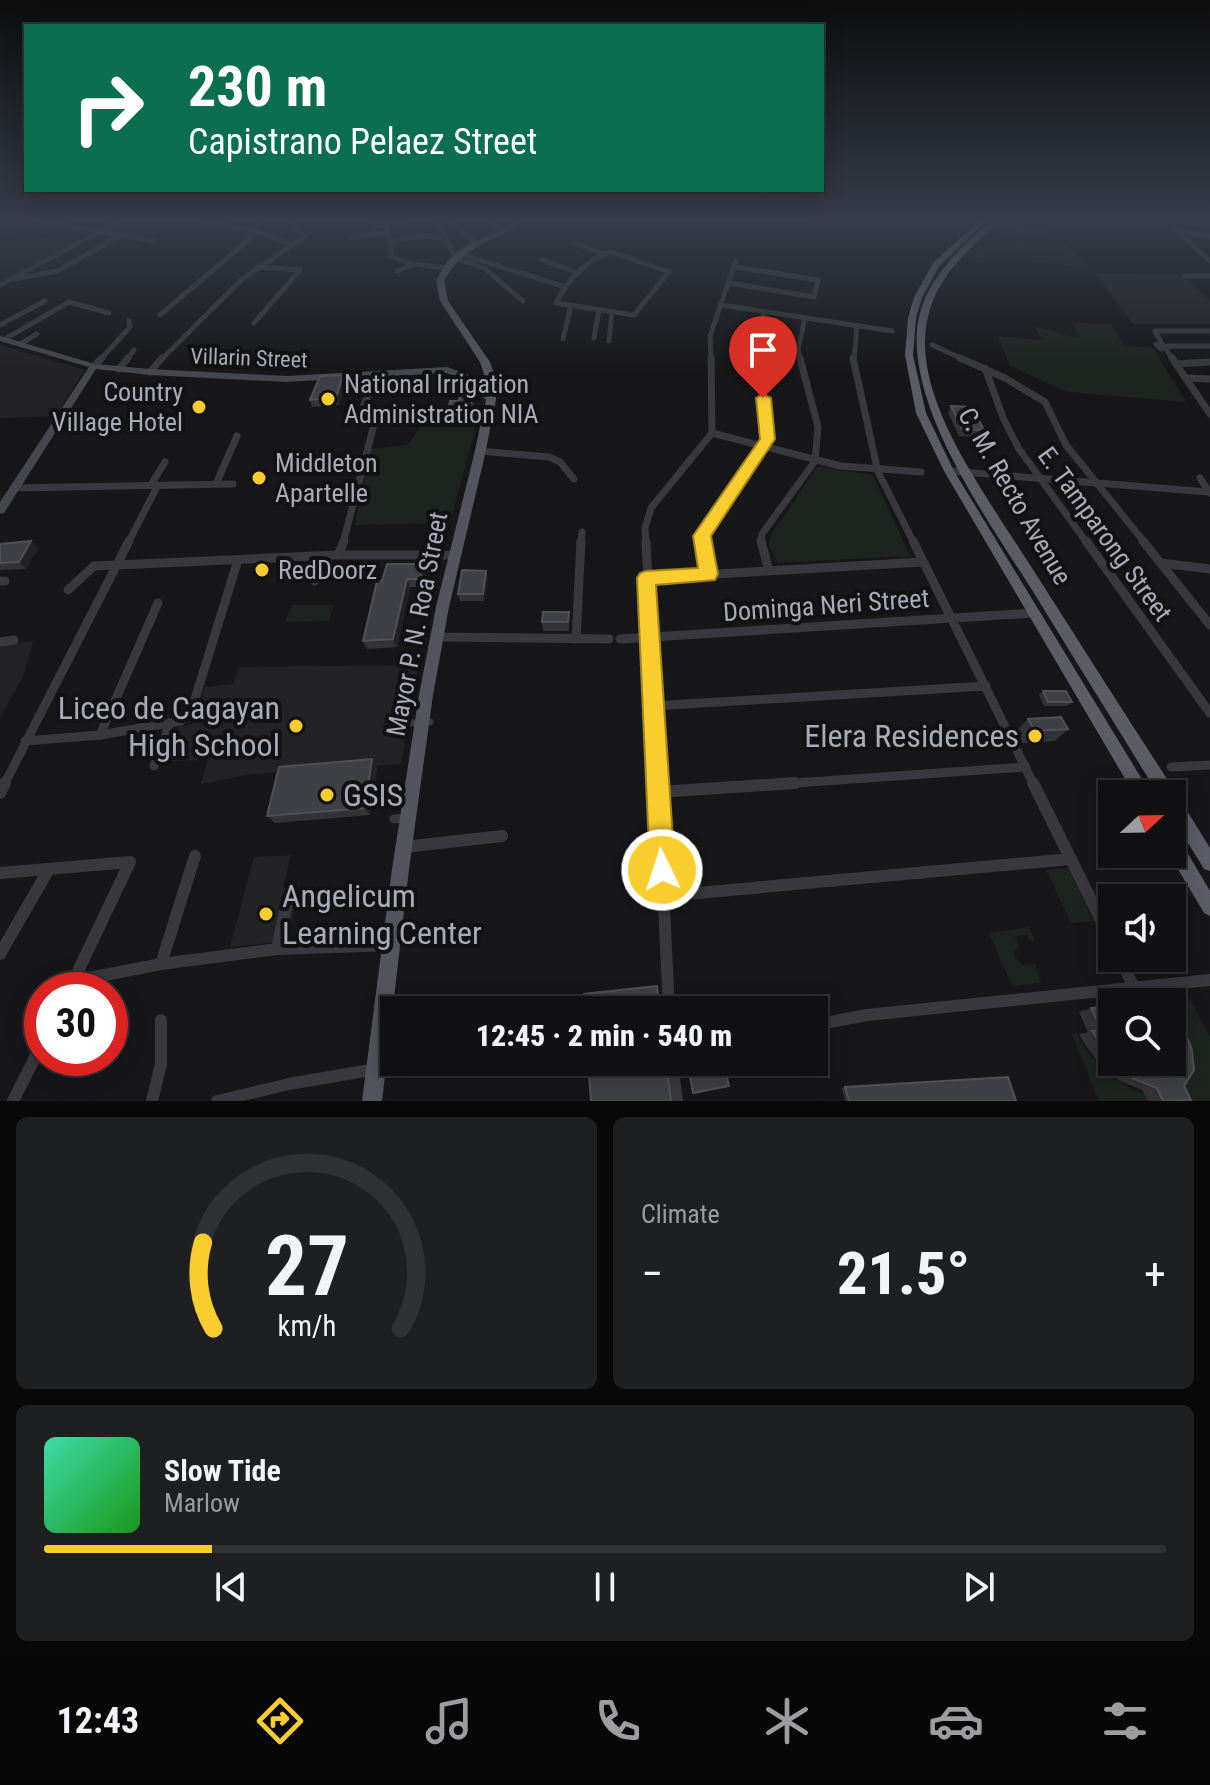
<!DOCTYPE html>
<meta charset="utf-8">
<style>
body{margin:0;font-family:"Roboto Condensed",sans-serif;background:#1e1f21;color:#f1f3f6;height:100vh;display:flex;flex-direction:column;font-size:30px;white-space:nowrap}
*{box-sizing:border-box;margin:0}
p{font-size:26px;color:#9c9da0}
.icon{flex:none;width:44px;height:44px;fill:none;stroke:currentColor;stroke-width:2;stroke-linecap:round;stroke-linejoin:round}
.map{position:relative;height:1101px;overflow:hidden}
.side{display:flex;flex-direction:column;gap:16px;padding:16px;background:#09090a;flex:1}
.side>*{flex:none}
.banner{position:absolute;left:24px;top:24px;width:800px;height:168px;border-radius:0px;box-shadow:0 4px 20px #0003,0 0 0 2px #303133;background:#0b6e4f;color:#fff;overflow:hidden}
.needle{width:52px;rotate:68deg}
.tools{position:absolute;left:1098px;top:780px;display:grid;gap:16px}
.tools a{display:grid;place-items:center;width:88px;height:88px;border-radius:0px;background:#111113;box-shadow:0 4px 20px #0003,0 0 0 2px #303133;font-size:40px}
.speed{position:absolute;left:24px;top:972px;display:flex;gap:16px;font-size:40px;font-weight:700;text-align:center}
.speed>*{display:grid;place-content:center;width:104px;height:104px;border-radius:50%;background:#111113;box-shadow:0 4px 20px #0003,0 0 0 2px #303133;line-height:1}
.speed .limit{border:12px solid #d22;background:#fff;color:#111}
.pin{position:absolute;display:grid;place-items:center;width:68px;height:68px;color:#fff;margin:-82px -34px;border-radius:50% 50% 50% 0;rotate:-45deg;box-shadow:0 0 8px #0007}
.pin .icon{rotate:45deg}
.me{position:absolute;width:88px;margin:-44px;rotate:356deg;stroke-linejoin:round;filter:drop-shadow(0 0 6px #0008)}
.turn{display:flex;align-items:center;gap:28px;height:168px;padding:0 32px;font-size:36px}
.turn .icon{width:104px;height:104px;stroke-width:2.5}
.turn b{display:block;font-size:56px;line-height:68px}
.big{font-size:60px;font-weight:800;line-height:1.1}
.side .widget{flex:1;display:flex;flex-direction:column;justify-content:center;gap:12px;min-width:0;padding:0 28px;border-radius:12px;background:#1e1f21}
.side .dial{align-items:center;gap:0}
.dial svg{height:208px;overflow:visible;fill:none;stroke:#303133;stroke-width:7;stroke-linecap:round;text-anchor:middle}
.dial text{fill:#f1f3f6;stroke:none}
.song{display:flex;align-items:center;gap:24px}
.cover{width:96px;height:96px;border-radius:12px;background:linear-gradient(135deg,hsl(160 70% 55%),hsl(120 70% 35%))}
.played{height:8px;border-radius:4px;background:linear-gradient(90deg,#facd2e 15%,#303133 15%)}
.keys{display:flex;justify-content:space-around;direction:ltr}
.heat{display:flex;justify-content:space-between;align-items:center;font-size:44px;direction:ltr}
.side .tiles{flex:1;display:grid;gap:16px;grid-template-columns:1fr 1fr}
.widget:last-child{grid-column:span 2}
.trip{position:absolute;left:380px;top:996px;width:448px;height:80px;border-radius:0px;background:#111113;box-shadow:0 4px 20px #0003,0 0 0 2px #303133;font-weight:800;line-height:80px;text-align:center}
.tabs{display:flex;height:128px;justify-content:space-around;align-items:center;background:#070708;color:#9c9da0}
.tabs .icon{width:56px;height:56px}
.tabs .selected{color:#facd2e}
.tabs b{font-size:36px;color:#f1f3f6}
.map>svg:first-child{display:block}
.built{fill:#232326}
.green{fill:#1c241f}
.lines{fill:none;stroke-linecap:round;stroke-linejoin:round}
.pedestrian-far1{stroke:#38383e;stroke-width:7}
.pedestrian{stroke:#38383e;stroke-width:9}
.minor-far3{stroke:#38383e;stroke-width:5}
.minor-far2{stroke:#38383e;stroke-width:7}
.minor-far1{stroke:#38383e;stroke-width:9}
.minor{stroke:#38383e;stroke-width:12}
.secondary{fill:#45474e;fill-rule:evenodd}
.primary{fill:#53545d;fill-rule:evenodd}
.trunk{fill:#5b5c66;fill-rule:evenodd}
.wall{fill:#333337}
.shaded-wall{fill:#222225}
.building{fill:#3f4045;stroke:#505157;stroke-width:2}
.route{fill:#facd2e;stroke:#a2851e;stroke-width:2}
.poi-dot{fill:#facd2e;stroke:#121214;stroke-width:3}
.labels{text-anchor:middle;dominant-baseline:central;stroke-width:8;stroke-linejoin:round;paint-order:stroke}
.far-street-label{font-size:22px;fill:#a8abb9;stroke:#121214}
.poi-label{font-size:26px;fill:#a8abb9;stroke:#121214;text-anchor:start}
.street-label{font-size:26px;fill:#a8abb9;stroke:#121214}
.near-poi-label{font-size:32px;fill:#a8abb9;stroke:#121214;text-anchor:end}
</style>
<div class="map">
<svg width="1210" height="1101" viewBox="0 0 1210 1101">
<rect width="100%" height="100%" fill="#171719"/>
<g class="built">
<polygon points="0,230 73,243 0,282"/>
<polygon points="1095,273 1183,275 1210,301 1210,324 1133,324"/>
<polygon points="0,345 85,370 56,416 0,418"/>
<polygon points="33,641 25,672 0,718 0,645"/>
<polygon points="418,665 401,764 252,774 201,784 208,760 171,761 178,745 171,745 178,727 192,724 205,687 233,684 239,667"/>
<polygon points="291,855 283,887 297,888 289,941 230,947 254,857"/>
</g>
<g class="green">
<polygon points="1003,224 1019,225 1024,230 1051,230 1089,267 972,257"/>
<path d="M1071,322L1111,324L1124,345L1153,348L1186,402L1067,392L1010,366L998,336L1042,340L1035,327C1052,328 1062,337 1080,338Z"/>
<polygon points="420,427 476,427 450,523 355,525 370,449 408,445"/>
<polygon points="818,466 873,475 910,556 778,563 769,545 771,535"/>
<polygon points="292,605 334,605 329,621 285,622"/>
<polygon points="1068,868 1094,921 1071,923 1046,870"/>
<polygon points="1029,927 1035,941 1030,942 1027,935 1015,936 1019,947 1013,952 1021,965 1035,964 1041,983 1012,986 989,933"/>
<polygon points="1186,992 1210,1037 1210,1101 1175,1101 1170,1091 1183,1027 1166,994"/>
<path d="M1072,1034H1077C1092,1064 1114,1081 1144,1094L1148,1101H1099Z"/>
</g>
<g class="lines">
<polyline class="pedestrian-far1" points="410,723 430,722"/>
<g class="pedestrian">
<polyline points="394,819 407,818"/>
<polyline points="382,929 402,928"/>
</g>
<g class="minor-far3">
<polyline points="33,219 153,241"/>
<polyline points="192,219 264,233 288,244"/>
<polyline points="368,219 373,226 386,224"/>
<polyline points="421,219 386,224 392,257 412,264 447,268"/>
<polyline points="437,219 455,258 484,268 523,301"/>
<polyline points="449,219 475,243"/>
<polyline points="490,219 501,231"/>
<polyline points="1170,219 1181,235 1210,261"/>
<polyline points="1182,219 1210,226"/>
<polyline points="1177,230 1210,237"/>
<polyline points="351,238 388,232"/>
<polyline points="390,241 427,236 445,239"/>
<polyline points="574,243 604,254"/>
<path d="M611,252L669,272L634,315L556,303C568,280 586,260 611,252Z"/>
<polyline points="467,256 565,287"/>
<polyline points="541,259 578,273"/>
<polyline points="258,267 300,270"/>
<polyline points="397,271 412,265"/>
<polyline points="1185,276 1210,276"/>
<polyline points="15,279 57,271 122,235"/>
<polyline points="729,283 814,297 818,280 736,267"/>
<polyline points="0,285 123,219"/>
<polyline points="721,305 892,331"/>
<polyline points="160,315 247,241 255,231 257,219"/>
<polyline points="254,323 300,270"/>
<polyline points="0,325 45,301"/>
<polyline points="594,338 599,310"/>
<polyline points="5,339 69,302 109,313"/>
<polyline points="563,339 571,306"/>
<polyline points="609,341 612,312"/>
<polyline points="20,344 37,334"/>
<polygon points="1156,344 1168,348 1161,349"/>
<polyline points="1162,344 1155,331 1210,331"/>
<polyline points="932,345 965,360"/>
<polyline points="1167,346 1210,346"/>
<polyline points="1166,349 1173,360"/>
<polyline points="100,360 130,327 129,321"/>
<polyline points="126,360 134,350"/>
<polyline points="161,360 241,280 304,237 288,219"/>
<polyline points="711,360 710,336 736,260"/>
<polyline points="756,360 754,349 764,312"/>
<polyline points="801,360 798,350 805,318"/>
<polyline points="854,360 857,326"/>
</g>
<g class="minor-far2">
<polyline points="853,358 878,472 914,543"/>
<polyline points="960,358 1005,378 1045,402 1066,445 1145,543"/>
<polyline points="1172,358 1210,414"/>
<polyline points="1176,364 1210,362"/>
<polyline points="94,366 102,358"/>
<polyline points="985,368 1004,420 1019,449 1087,543"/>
<polyline points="119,369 128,358"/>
<polyline points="150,372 162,358"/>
<polyline points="1186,378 1210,379"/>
<polyline points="364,404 379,375"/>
<polyline points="712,433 841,466 921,472"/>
<polyline points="479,451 549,457 560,462 574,479"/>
<polyline points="949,471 1209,492"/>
<polyline points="1200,478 1210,493"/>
<polyline points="216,484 237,436"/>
<polyline points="151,485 165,462"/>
<polyline points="14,488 233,484"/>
<polyline points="128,543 158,485"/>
<polyline points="343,543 376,417"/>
<polyline points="581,543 582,532"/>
<polyline points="646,543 645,528 651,508 712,433 711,358"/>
<polyline points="703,543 704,531 768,439 768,422 756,358"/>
<polyline points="761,543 762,534 815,461 818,427 800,358"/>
</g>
<g class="minor-far1">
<polyline points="646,541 658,785"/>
<polyline points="703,541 709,574"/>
<polyline points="761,541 769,571"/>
<polyline points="913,541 1034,785"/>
<polyline points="1086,541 1210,713"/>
<polyline points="1143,541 1210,625"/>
<polyline points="338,555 344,541"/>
<polyline points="1161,563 1210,569"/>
<polyline points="646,578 923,562"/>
<polyline points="0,581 5,581"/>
<polyline points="315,581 323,557"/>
<polyline points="68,590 94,566 338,555 452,555"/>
<polyline points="436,637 609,639"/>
<polyline points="576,639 581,541"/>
<polyline points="620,639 1035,613"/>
<polyline points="0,642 14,640"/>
<polyline points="653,706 986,686"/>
<polyline points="100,735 158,603"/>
<polyline points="25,741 100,735 181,721 195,699 238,560"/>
<polyline points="154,766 169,726"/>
<polyline points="1171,767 1210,765"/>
<polyline points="4,785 129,541"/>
<polyline points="766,785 1026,767"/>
</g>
<g class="minor">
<polyline points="658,783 669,1010"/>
<polyline points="1033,783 1112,942"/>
<polyline points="658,792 795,783"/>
<polyline points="0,793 5,783"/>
<polyline points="404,847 502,836"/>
<polyline points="0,873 130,862 69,990"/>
<polyline points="664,896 1071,859"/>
<polyline points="277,949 289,892"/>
<polyline points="0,954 49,869"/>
<polyline points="1120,958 1134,988"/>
<polyline points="161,964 195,856"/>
<polyline points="74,981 161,964 277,949 391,945"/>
<polyline points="814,1025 867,1015 1210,980"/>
<polyline points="672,1062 677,1101"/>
<polyline points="13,1101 42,1044"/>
<polyline points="152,1101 161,1064 161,1020"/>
<polyline points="217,1101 289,1084 376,1069"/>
</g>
<g class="secondary">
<polygon points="933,219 945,219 979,228 976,230"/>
<polygon points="0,336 95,364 150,369 286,376 447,367 467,374 495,400 491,403 488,402 461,378 446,373 286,382 150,375 96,369 4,513 0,514 0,502 89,367 0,341"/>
</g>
<path class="primary" d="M521,219H530C496,242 468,241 444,280L448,301L490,362L496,380V400L484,459L449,607L433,695L409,869L382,1101H362L392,869L419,695L436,607L473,459L486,400V380L480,362L440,301L436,280L447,262L460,249Z"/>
<g class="trunk">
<polygon points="981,219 988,219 940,265 922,297 916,318 913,355 926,413 954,471 1151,794 1134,794 944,471 916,413 905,355 908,318 914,297 934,262"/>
<path d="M993,219H1000C967,254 934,275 926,327C917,393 968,468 1002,522C1020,549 1037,576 1055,604C1094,665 1133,727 1173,788L1174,795L1178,796L1210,848V871L1204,869L1172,817V794H1158C1118,729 1077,663 1037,598C993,527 911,417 917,331C921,282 959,250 993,219Z"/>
<polygon points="1172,835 1178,837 1210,891 1210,916 1204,913 1169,854 1172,854"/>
</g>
</g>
<g class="wall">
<polygon points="346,382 339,405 312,407 310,400"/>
<polygon points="474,401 473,407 474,407 476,414 474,423 449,423 447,416"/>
<polygon points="951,406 984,430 980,437 959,436 948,413"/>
<polygon points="31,541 38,548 26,569 0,570 0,544"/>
<polygon points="424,564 426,573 423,587 410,587 397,647 367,649 363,641 382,581"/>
<polygon points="488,578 484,601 460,601 458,594"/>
<polygon points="569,621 569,631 543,631 542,622"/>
<polygon points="1043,691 1072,702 1067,706 1044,706 1039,695"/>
<polygon points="1028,719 1068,729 1055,741 1022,743 1016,731"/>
<polygon points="377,767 370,815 275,823 267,816"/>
<polygon points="1112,1007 1112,1062 1172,1062 1171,1101 1148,1101 1142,1090 1120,1081 1100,1065 1084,1043 1079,1034 1088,1032 1079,1012 1091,1008"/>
<polygon points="845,1087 1016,1101 845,1101 842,1088"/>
</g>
<g class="shaded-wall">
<polygon points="343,375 346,382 339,405 336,398"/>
<polygon points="31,541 38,548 26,569 19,562"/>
<polygon points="424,564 426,573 423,587 420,579"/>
<polygon points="486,571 488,578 484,601 483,594"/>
<polygon points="407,579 410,587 397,647 393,639"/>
<polygon points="372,759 377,767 370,815 365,808"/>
</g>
<g class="building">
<polygon points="343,375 336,398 310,400 320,376"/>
<polygon points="460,394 472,394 470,407 474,407 473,416 447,416 450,401 459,401"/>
<polygon points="951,406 972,407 984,430 962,429"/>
<polygon points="31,541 19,562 0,563 0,544"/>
<polygon points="387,564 424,564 420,579 407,579 393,639 363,641 377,581 382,581"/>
<polygon points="462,570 486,571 483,594 458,594"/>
<polygon points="543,612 569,612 568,622 542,622"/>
<polygon points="1043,691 1066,691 1072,702 1048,702"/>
<polygon points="1061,717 1068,729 1035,731 1028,719"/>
<polygon points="372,759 365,808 267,816 279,767"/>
<polygon points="657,986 660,1010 585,1010 584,994"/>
<polygon points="1112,1007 1112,1061 1092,1031 1102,1030 1091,1008"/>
<polygon points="1183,1026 1192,1050 1194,1070 1184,1086 1191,1100 1163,1101 1157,1088 1134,1079 1113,1062 1172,1062 1172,1027"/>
<polygon points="588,1062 666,1062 671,1101 591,1101"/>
<polygon points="709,1062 724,1062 729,1086 693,1093 688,1066"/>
<polygon points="1008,1077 1016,1101 849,1101 845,1087"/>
</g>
<linearGradient id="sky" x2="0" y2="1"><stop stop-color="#0d0d0e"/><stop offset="0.59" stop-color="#363c49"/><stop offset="1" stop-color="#363c49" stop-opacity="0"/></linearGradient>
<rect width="1210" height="373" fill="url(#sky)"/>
<polygon class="route" points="763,394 771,398 775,439 711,536 718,574 715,580 656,585 675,870 671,879 662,883 653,879 650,870 637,578 640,573 646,571 698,568 693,536 760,439 756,398"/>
<g class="poi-dot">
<circle cx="328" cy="399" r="8"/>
<circle cx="199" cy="407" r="8"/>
<circle cx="259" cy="478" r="8"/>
<circle cx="262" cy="570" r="8"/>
<circle cx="296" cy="726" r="8"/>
<circle cx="1035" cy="736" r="8"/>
<circle cx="327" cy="795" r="8"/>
<circle cx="266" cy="914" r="8"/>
</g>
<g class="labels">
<g class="far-street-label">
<text transform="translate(249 358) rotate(2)">Villarin Street</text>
</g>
<g class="poi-label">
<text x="344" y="384">National Irrigation<tspan x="344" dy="30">Administration NIA</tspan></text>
<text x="183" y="392" text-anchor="end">Country<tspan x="183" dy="30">Village Hotel</tspan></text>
<text x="275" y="463">Middleton<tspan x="275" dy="30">Apartelle</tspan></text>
<text x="278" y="570">RedDoorz</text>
</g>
<g class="street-label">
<text transform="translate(1015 496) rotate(60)">C. M. Recto Avenue</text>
<text transform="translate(1105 534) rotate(54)">E. Tamparong Street</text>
<text transform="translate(826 605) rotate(-4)">Dominga Neri Street</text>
<text transform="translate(417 624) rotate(-79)">Mayor P. N. Roa Street</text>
</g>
<g class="near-poi-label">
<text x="280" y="708">Liceo de Cagayan<tspan x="280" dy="37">High School</tspan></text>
<text x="1019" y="736">Elera Residences</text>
<text x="343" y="795" text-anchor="start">GSIS</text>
<text x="282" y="896" text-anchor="start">Angelicum<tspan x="282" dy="37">Learning Center</tspan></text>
</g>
</g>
</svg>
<div class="tools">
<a><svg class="needle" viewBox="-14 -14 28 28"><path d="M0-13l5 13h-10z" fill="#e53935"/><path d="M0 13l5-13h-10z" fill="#9c9da0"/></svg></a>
<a><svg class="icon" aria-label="sound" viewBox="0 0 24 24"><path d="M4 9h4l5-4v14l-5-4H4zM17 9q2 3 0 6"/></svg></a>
<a><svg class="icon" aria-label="search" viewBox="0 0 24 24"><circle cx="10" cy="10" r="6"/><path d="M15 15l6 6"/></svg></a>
</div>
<div class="speed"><div class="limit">30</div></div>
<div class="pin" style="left:763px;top:398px;background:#d93025"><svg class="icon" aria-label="arrive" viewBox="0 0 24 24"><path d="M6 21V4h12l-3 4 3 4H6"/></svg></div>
<svg class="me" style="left:662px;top:870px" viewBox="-20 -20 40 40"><circle r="17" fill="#facd2e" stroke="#fff" stroke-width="3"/><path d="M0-11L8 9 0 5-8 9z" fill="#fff"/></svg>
<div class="trip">12:45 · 2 min · 540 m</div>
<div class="banner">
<div class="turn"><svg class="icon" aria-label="right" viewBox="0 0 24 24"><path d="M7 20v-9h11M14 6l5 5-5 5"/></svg><div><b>230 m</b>Capistrano Pelaez Street</div></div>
</div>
</div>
<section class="side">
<div class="tiles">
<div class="widget dial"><svg viewBox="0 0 100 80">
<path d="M14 69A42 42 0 1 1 86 69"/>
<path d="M14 69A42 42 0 0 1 10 36" stroke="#facd2e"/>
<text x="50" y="56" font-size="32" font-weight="700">27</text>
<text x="50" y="72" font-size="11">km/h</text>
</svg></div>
<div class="widget"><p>Climate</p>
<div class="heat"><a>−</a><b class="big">21.5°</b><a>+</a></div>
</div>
<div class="widget">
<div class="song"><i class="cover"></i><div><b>Slow Tide</b><p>Marlow</p></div></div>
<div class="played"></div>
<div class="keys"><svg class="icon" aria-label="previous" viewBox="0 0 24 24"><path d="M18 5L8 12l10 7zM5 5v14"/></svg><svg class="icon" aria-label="pause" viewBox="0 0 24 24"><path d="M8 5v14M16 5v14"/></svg><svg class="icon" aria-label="next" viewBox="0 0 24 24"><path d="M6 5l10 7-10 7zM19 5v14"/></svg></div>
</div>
</div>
</section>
<nav class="tabs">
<b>12:43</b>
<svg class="icon selected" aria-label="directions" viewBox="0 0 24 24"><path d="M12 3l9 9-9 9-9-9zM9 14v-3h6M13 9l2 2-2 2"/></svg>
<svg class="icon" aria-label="music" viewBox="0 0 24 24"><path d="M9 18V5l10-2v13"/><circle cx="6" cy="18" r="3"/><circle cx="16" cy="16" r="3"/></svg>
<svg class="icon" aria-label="phone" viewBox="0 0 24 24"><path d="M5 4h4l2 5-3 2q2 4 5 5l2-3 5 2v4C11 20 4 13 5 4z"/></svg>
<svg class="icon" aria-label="climate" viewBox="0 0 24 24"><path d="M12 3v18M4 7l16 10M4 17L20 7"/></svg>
<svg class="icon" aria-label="car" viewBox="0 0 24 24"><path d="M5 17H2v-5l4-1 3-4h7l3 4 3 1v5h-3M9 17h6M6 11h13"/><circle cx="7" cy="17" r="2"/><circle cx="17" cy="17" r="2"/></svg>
<svg class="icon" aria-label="filters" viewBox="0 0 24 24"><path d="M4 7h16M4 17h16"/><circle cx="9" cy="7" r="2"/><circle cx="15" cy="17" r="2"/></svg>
</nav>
